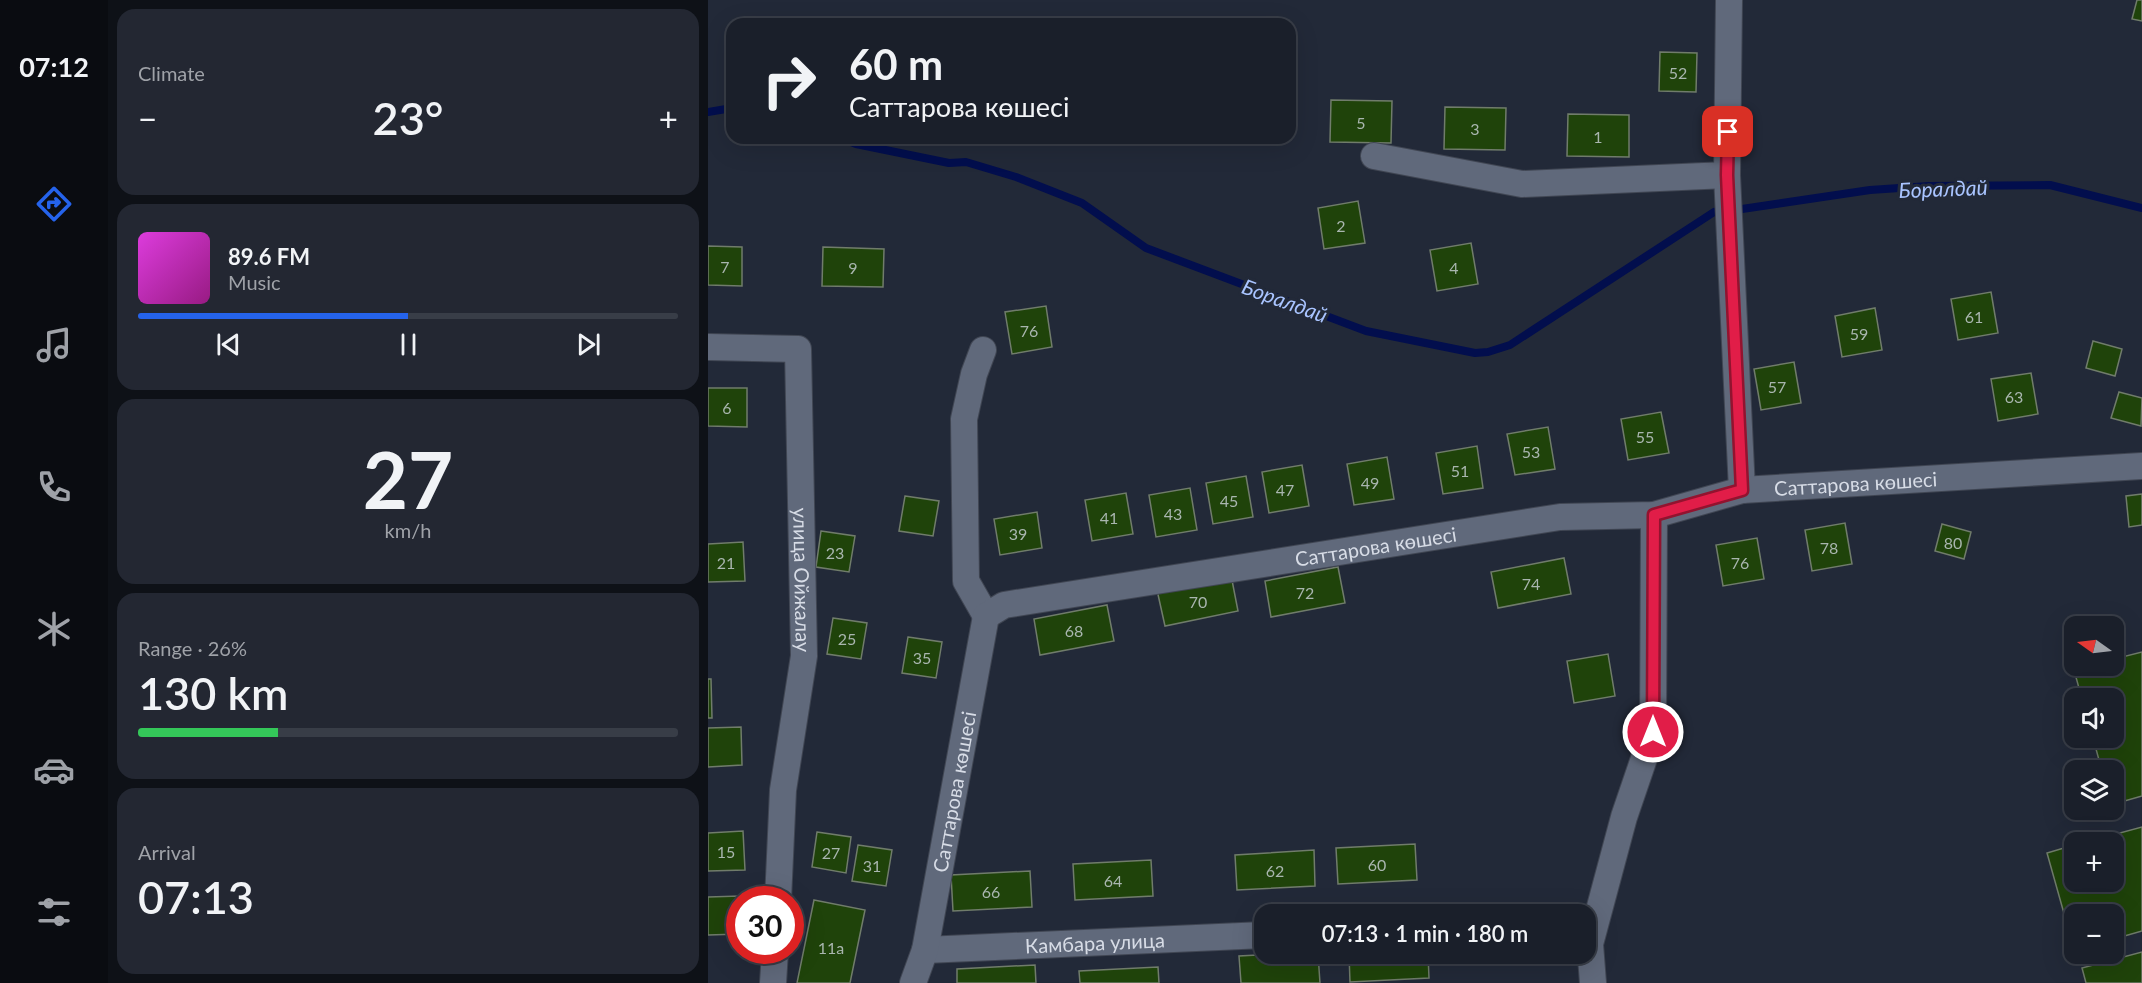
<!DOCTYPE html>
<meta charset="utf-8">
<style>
body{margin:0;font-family:Lato,sans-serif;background:#232732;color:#f1f3f6;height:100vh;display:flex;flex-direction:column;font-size:22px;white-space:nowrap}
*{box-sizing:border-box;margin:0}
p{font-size:20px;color:#9fa2a8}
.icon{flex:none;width:33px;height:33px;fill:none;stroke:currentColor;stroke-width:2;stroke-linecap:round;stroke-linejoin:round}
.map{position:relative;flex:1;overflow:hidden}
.drawer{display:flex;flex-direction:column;gap:9px;padding:9px;background:#0e1117;width:600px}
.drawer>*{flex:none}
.hud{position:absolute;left:18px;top:18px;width:570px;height:126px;border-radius:18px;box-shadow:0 6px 24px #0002,0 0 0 2px #383d47;background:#1a1f2a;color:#f1f3f6;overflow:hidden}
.needle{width:39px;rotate:284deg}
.controls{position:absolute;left:1356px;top:616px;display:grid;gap:12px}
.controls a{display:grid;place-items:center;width:60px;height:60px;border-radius:12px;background:#1a1f2a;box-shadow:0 6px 24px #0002,0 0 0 2px #383d47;font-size:30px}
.speed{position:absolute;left:18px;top:886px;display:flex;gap:12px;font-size:30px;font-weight:700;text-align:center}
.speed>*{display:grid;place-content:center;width:78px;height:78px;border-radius:50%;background:#1a1f2a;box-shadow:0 6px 24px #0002,0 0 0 2px #383d47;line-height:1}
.speed .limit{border:9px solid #d22;background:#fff;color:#111}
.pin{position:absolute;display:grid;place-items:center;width:51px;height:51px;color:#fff;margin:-26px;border-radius:12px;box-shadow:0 3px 9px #0006}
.me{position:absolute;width:66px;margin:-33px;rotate:0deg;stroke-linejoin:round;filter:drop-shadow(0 0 4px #0008)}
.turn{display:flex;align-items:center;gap:21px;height:126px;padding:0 24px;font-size:27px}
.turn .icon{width:78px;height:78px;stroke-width:2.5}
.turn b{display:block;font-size:42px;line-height:51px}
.big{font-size:45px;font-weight:600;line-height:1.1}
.drawer .widget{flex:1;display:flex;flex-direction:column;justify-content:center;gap:9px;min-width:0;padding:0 21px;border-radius:18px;background:#232732}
.drawer .dial{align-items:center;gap:0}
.dial b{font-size:78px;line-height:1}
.song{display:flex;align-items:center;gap:18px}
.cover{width:72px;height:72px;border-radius:9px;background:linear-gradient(135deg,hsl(300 70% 55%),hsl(310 70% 35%))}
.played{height:6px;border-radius:3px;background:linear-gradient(90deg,#2563eb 50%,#383d47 50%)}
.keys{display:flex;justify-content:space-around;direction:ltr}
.heat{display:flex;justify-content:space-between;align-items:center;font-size:33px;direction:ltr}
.charge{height:9px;border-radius:4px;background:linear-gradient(90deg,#34c759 26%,#383d47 0)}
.trip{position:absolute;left:546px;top:904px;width:342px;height:60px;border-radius:18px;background:#1a1f2a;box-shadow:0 6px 24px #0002,0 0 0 2px #383d47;font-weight:600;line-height:60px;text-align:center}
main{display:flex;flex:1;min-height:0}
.menu{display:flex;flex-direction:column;width:108px;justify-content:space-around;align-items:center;background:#0a0c11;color:#9fa2a8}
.menu .icon{width:42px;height:42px}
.menu .selected{color:#2563eb}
.menu b{font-size:27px;color:#f1f3f6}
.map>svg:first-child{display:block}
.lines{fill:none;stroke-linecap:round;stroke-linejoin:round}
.stream{stroke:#020e4d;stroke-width:8}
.building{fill:#1f430a;stroke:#707c6b;stroke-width:1.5}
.minor-casing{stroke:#404653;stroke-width:28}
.minor{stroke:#60697b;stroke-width:26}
.route-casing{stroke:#92132f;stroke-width:15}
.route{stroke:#e11d48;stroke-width:10}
.labels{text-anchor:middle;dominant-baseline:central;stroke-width:6;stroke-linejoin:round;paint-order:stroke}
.number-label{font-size:16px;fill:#a9b6af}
.street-label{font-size:20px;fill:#d7dce6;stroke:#222938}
.water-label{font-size:21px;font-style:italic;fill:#a9c4ff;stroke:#222938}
</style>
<main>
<nav class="menu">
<b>07:12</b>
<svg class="icon selected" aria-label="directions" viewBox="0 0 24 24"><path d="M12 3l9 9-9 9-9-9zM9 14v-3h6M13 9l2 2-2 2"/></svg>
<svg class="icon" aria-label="music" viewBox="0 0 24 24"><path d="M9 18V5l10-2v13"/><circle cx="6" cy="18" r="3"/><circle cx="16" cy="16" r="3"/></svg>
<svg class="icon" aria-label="phone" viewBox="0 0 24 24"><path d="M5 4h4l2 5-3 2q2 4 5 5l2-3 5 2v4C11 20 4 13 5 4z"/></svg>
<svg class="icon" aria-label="climate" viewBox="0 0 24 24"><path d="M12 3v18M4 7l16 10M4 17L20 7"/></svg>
<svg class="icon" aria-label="car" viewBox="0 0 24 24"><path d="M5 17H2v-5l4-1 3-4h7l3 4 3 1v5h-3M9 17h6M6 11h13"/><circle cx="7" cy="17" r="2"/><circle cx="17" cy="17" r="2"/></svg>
<svg class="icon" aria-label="filters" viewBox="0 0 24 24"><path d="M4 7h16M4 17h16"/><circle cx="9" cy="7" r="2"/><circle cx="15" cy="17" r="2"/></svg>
</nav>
<section class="drawer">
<div class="widget"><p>Climate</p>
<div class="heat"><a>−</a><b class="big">23°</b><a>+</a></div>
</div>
<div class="widget">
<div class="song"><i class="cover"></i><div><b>89.6 FM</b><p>Music</p></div></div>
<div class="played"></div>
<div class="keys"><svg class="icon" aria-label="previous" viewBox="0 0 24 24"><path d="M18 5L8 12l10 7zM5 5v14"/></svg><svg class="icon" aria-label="pause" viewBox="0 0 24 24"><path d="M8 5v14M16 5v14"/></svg><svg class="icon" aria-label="next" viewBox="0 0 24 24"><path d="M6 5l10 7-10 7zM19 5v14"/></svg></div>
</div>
<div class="widget dial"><b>27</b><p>km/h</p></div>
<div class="widget"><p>Range · 26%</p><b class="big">130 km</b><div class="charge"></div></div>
<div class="widget"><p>Arrival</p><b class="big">07:13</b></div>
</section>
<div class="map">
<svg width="1434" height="983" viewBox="0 0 1434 983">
<rect width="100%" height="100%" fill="#222938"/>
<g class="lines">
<g class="stream">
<polyline points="0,112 24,108"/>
<polyline points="133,138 148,144 241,163 258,162 308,177 374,203 438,248 658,331 767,353 780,352 802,345 1006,212"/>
<polyline points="1034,209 1162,190 1221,186 1342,185 1434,208"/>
</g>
</g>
<g class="building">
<polygon points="1429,0 1434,0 1434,21 1424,19"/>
<polygon points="952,52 989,53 988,92 951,91"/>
<polygon points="623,100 684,101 683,143 622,142"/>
<polygon points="737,107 798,108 797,150 736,149"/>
<polygon points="860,114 921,115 921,157 859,156"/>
<polygon points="650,201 657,243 616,249 610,208"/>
<polygon points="763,243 770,284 729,291 722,250"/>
<polygon points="0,246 34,247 34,286 0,285"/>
<polygon points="115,247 176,249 175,287 114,286"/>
<polygon points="1283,292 1290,333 1250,340 1243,299"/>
<polygon points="338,306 344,347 304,354 297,312"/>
<polygon points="1167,308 1174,350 1134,357 1127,316"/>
<polygon points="1385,341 1414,349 1407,376 1378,368"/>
<polygon points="1086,362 1093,403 1053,410 1046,369"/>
<polygon points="1323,373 1330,414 1290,421 1283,379"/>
<polygon points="0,388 39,388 39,427 0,426"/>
<polygon points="1411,392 1434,398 1433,426 1403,418"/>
<polygon points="953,412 961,453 920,460 913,419"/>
<polygon points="840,427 847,469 807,475 799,434"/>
<polygon points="769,446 775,488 735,494 728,453"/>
<polygon points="679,457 686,499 646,505 639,464"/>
<polygon points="594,465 601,506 561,513 554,472"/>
<polygon points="538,476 545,517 505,524 498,483"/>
<polygon points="482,488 489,530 448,537 441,495"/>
<polygon points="418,493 425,534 384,541 377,500"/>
<polygon points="1434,494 1434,525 1421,527 1418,496"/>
<polygon points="197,496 231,501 225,536 191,531"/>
<polygon points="329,512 334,548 292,555 286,519"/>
<polygon points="1137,523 1144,564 1104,571 1097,530"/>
<polygon points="1234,524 1263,532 1256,559 1227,551"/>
<polygon points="113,531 147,536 141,572 108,567"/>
<polygon points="1049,538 1056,579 1015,586 1008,545"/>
<polygon points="35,542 37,581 0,582 0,544"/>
<polygon points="856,558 863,594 790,608 783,572"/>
<polygon points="630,567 637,603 563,617 557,581"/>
<polygon points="523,575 530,611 457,626 449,590"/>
<polygon points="399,605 406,641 332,655 326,619"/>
<polygon points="125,618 159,623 153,659 119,654"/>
<polygon points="200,637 234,642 228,678 194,673"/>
<polygon points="1434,652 1434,796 1406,804 1406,771 1394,771 1385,738 1406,738 1406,699 1374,699 1366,670 1382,666 1406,666 1406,659"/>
<polygon points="900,654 907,696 866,703 859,661"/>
<polygon points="0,679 3,679 4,718 0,718"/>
<polygon points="33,727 34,765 0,767 0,728"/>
<polygon points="1434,827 1434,931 1406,939 1406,915 1366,915 1366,949 1339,853 1366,845 1366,882 1406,882 1406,843 1375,843"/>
<polygon points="35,831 37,870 0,871 0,833"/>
<polygon points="109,832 143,837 138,873 104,867"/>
<polygon points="707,844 709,880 630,884 628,848"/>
<polygon points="150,845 184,850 178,886 144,881"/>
<polygon points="606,850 607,886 529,890 527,855"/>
<polygon points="443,860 445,896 367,900 365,864"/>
<polygon points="322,871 324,907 245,911 243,875"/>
<polygon points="32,896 32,934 0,935 0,897"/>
<polygon points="106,900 157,910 142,983 89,983"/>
<polygon points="1434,952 1434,983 1378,983 1374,968"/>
<polygon points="570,954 610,954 612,983 533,983 531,956"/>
<polygon points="641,954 720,954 721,978 642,982"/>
<polygon points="327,965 328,983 249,983 249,969"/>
<polygon points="450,967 451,983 372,983 371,971"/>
</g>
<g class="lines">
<g class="minor-casing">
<g id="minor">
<polyline points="1021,0 1019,175 1034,490"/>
<polyline points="666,156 814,184 1019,175"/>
<path id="s1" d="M0,347L90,349L96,656L75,790L70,900"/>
<polyline points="275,350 266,374 256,419 258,581 278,616"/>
<path id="s2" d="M217,950L556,935"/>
<polyline points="65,983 67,951"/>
<path id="s3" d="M205,983L217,950L278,616L296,605L852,517L946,515L1034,490L1434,466"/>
<polyline points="885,983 882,944 916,817 945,732 946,515"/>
</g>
</g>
<use href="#minor" class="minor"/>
</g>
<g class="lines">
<g class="route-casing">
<polyline id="route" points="945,732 946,515 1034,490 1019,175 1020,132"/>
</g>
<use href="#route" class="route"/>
</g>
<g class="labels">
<g class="number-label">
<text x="970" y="72">52</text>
<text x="653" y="122">5</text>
<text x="767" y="128">3</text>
<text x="890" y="136">1</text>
<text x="633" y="225">2</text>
<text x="17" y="266">7</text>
<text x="145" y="267">9</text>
<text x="746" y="267">4</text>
<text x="1266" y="316">61</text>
<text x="321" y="330">76</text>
<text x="1151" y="333">59</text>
<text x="1069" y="386">57</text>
<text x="1306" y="396">63</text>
<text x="19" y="407">6</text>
<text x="937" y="436">55</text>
<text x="823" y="451">53</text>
<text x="752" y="470">51</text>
<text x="662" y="482">49</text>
<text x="577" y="489">47</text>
<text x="521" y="500">45</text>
<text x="465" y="513">43</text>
<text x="401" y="517">41</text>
<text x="310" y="533">39</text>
<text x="1245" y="542">80</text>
<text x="1121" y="547">78</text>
<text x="127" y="552">23</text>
<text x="18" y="562">21</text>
<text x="1032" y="562">76</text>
<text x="823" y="583">74</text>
<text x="597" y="592">72</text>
<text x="490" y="601">70</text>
<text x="366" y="630">68</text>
<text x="139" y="638">25</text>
<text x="214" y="657">35</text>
<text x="18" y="851">15</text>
<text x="123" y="852">27</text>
<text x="669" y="864">60</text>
<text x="164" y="865">31</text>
<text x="567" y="870">62</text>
<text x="405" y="880">64</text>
<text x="283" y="891">66</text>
<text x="123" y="947">11а</text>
</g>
<g class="street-label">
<text stroke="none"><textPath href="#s3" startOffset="1258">Саттарова көшесі</textPath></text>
<text stroke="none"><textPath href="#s3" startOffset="772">Саттарова көшесі</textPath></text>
<text stroke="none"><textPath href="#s1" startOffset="321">улица Ойжалау</textPath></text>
<text stroke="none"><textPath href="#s3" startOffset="196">Саттарова көшесі</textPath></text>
<text stroke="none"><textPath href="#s2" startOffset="170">Камбара улица</textPath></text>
</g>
<g class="water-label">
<text transform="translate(1235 188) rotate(-2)">Боралдай</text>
<text transform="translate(577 300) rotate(20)">Боралдай</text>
</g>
</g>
</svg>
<div class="controls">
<a><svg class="needle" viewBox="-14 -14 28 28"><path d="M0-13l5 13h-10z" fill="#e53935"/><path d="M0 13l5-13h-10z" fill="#9fa2a8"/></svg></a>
<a><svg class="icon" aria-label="sound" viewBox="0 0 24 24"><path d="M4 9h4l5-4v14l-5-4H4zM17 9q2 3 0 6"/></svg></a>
<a><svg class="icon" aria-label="layers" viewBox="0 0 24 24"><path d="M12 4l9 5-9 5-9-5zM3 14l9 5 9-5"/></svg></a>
<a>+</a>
<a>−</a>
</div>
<div class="speed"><div class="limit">30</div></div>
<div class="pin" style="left:1020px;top:132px;background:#d93025"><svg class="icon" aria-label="arrive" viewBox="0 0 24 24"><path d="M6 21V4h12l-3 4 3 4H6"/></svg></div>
<svg class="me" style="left:945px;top:732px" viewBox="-20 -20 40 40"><circle r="17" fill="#e11d48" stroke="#fff" stroke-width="3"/><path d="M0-11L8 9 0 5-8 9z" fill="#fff"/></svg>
<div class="trip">07:13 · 1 min · 180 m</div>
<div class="hud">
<div class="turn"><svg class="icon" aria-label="right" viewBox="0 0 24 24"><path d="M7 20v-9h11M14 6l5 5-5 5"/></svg><div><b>60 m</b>Саттарова көшесі</div></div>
</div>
</div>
</main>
